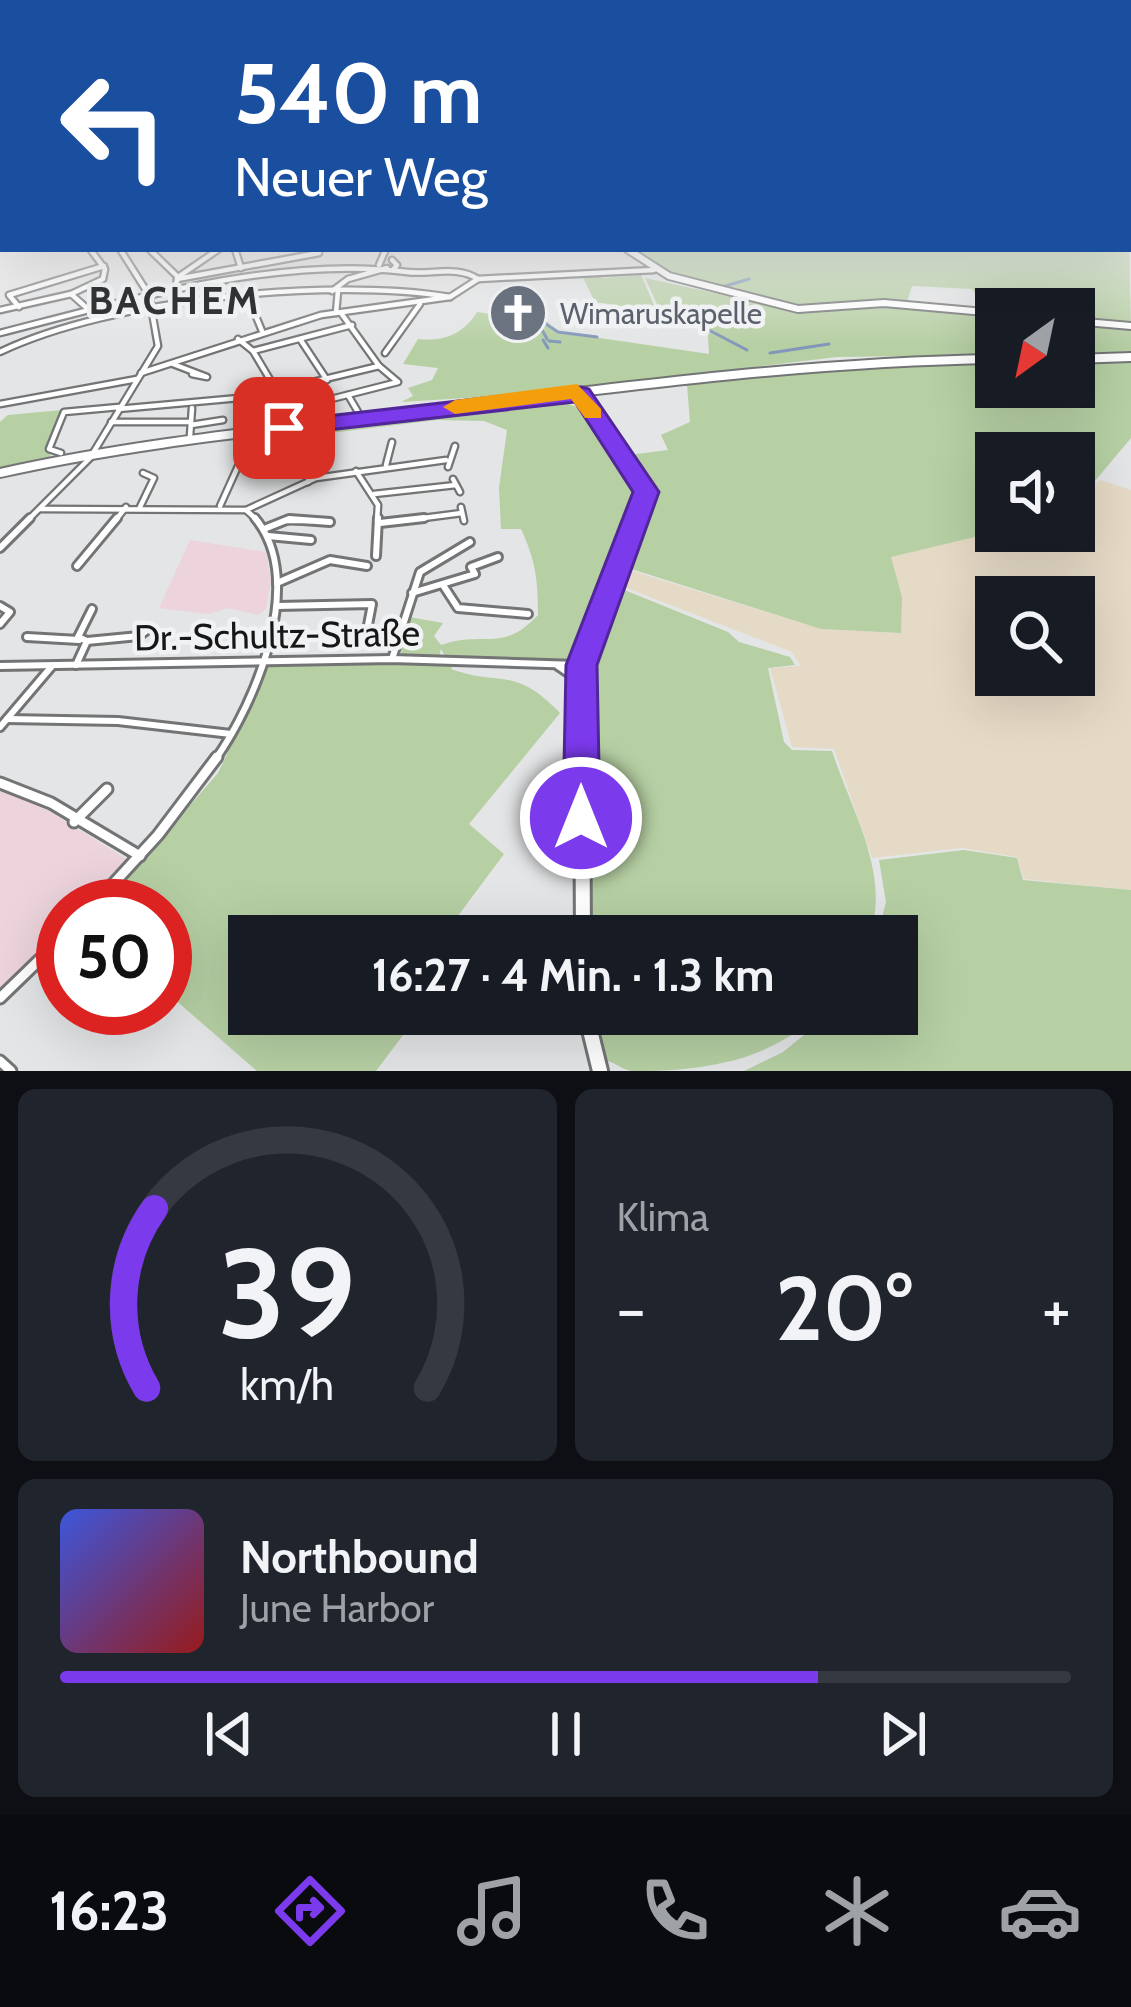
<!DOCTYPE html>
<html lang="de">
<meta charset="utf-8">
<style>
body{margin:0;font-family:Cabin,sans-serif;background:#20242c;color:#f1f3f6;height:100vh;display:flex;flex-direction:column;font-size:45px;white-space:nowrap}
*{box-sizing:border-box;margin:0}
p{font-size:39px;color:#9ea1a6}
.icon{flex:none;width:66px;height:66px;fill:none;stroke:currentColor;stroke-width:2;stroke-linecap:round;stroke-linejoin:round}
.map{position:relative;height:1071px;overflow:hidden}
.sheet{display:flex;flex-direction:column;gap:18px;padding:18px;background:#0d0f14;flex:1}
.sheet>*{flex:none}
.guide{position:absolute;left:0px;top:0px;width:1131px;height:252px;box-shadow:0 12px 48px #0002;background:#1a4fa0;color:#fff;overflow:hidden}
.needle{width:78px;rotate:213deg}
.fabs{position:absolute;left:975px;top:288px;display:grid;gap:24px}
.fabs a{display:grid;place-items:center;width:120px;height:120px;border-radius:0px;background:#171b24;box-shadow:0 12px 48px #0002;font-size:60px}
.speed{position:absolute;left:36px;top:879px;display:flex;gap:24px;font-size:60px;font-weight:700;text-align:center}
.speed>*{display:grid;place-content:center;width:156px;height:156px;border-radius:50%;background:#171b24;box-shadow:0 12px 48px #0002;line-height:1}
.speed .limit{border:18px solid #d22;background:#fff;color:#111}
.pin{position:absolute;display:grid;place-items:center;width:102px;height:102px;color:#fff;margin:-51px;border-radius:24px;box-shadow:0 6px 18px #0006}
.me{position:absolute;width:132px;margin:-66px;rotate:0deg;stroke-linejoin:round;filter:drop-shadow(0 0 9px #0008)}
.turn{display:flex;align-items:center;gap:42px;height:252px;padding:0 36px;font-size:54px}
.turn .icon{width:156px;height:156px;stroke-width:2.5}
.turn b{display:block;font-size:84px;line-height:102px}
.big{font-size:90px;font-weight:700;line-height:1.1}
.sheet .tile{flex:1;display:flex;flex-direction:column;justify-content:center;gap:18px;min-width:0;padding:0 42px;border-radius:18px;background:#20242c}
.sheet .dial{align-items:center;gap:0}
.dial svg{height:312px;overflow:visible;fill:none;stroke:#363941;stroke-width:7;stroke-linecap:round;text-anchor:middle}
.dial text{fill:#f1f3f6;stroke:none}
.song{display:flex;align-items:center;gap:36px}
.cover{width:144px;height:144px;border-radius:18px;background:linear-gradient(135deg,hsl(230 70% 55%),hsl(0 70% 35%))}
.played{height:12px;border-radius:6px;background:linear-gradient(90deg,#7c3aed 75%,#363941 75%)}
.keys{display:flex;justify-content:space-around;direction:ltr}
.heat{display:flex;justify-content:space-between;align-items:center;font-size:66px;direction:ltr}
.sheet .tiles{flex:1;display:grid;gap:18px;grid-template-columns:1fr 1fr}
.tile:last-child{grid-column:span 2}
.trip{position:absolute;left:228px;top:915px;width:690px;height:120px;border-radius:0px;background:#171b24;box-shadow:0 12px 48px #0002;font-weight:700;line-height:120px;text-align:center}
.tab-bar{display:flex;height:192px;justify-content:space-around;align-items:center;background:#090b0e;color:#9ea1a6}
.tab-bar .icon{width:84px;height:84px}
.tab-bar .on{color:#7c3aed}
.tab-bar b{font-size:54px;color:#f1f3f6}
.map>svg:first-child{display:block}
.industrial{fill:#e5dac5;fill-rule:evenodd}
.education{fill:#ecd3dc}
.green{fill:#b6cfa3}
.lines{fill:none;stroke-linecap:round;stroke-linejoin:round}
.stream{stroke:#8196ba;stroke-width:3}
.minor-far2-casing{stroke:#737475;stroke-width:9}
.minor-far1-casing{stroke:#737475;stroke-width:12}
.minor-casing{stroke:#737475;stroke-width:15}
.major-far3-casing{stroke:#737475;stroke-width:10}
.major-far2-casing{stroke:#737475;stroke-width:12}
.major-far1-casing{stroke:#737475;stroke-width:16}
.major-casing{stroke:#737475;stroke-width:20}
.minor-far2{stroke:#fff;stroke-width:4.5}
.minor-far1{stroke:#fff;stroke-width:6}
.minor{stroke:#fff;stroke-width:9}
.major-far3{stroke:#fff;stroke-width:6}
.major-far2{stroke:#fff;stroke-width:8}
.major-far1{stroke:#fff;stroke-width:10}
.major{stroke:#fff;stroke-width:14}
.route{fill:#7c3aed;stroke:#51269a;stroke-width:3}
.slow{fill:#f59e0b}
.labels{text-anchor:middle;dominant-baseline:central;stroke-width:9;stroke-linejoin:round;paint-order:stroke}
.far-worship-label{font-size:30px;fill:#5b616d;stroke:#f1f2f3;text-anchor:start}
.street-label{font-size:36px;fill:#171718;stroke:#f1f2f3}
.far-district-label{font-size:39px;font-weight:bold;letter-spacing:3px;fill:#323334;stroke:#f1f2f3}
</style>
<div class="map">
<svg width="1131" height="1071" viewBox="0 0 1131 1071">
<rect width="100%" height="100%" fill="#e4e5e6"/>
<path class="industrial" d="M1100,480L1131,490V890L1024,879L1017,857L962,848L872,858L834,749L792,747L770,668L801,666L792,652L619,585L626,569L821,629L900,633L902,597L890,557L1000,531H1074V506ZM996,597H1074V675H996Z"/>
<g class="education">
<polygon points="190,540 266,552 271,581 266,609 258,615 229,608 209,614 159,608"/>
<polygon points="0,789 26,797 128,860 87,906 63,906 63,930 0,990"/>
</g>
<g class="green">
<polygon points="1128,196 1131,324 1096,321 1073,303 976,295 972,289 912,286 907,302 795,306 677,277 629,249 1128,249"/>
<polygon points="589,273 603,278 641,275 662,323 647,324 648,310 595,302 581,274"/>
<path d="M645,278L799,311L871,305L996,316V355L837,357L516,395L401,402L413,396L408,388L432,380L438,368L403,364L418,339C443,342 464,334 477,312L533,320L520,295L543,299L540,316L559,332L709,354L707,320L660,311Z"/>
<polygon points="1074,323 1131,329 1131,351 1074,355"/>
<path d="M1131,360V438L1074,506V453H996L1000,531L891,557L902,597L901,633L821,629L625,567C634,516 666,504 629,455L668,450L661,435L690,422L687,385L870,366L996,364V387H1074V363Z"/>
<path d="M558,401L580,408L637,493L575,653L567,661L445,656L441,649L439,657H400L409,617L443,623L434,636L441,645C484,630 502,654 538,615C538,581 536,561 521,529H501L499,488L507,430L484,421L437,420L306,436L305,432Z"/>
<polygon points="63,410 47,449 52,458 0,471 0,422 8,415"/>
<path d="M622,589L728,632L739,642L790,657L795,665L768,668L784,742L792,750L832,751C851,810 892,876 869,936H590C587,837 560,671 622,589Z"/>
<path d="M454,664L451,669C500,687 514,665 560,713L469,824L504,854L443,936H249V1014H419L376,1071H257L165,991V906H133L137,895L120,886L218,773L269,665Z"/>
<polygon points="964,850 1017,858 1023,880 1131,890 1131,1071 744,1071 783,1052 830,1014 897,1014 897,936 877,936 886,902 879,860"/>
<path d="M595,1014H818C767,1062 703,1071 632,1071C623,1070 616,1063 607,1061Z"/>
</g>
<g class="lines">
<g class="stream">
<polyline points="722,287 749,279"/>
<polyline points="534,316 558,332 597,337"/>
<polyline points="535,317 547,339"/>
<polyline points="649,324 661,322"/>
<polyline points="703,327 747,350"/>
<polyline points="543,340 548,348"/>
<polyline points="549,341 560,342"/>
<polyline points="770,353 829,344"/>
</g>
<g class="minor-far2-casing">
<g id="minor-far2">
<polyline points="149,249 178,277"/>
<polyline points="235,249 241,268"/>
<polyline points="392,260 397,265 393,270"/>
<polyline points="379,265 386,249"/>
<polyline points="177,279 319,253"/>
<polyline points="478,279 654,270"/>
<polyline points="174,291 178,277 219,249"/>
<polyline points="332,291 348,279 387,268"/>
<polyline points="248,297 262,331"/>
<polyline points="19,307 9,295 104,266"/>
<polyline points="88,309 71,294 103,279 105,269 90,249"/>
<polyline points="0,310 71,294"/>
<polyline points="336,313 338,291"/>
<path d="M0,333C125,301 279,255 407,272C431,275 457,265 478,279"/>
<polyline points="238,339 253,351 288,410 398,382 379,366"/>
<polyline points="300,339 327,380"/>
<polyline points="253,351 352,325"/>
<path d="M0,352C111,299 329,277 450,297"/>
<polyline points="385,353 420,304"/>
<polyline points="173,364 207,377 192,374"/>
<polyline points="141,373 321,315 450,297 478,279"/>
<polyline points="348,395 358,412"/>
<polyline points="316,403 324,418"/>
<polyline points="0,404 137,379"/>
<polyline points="118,409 250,397 379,366 341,313"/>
<polyline points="111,422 191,422"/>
<polyline points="191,425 223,420"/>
<polyline points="190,436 192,408"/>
<polyline points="61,453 49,449 64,412 119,407"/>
<polyline points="386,465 392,442"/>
<polyline points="448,467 455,446"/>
<polyline points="356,471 378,505 377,521"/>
<polyline points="453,479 460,492"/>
<polyline points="308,482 317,452"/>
<polyline points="374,494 456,485"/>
<polyline points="220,506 239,464"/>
<polyline points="140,507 154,478 143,473"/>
<polyline points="461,507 464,521"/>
<polyline points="40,509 246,510 258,521"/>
<polyline points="246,510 316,478 446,460"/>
<polyline points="27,521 90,458 158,346 149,295 120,249"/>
<polyline points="115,521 126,507"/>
<polyline points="285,521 311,521"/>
<polyline points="400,521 462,513"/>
</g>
</g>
<g class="minor-far1-casing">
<g id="minor-far1">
<polyline points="380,523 424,518"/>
<polyline points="264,529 289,519 330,522"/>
<polyline points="268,536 311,540"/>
<polyline points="0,548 30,518"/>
<polyline points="376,556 378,518"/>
<polyline points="77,566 117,518"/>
<polyline points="277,583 330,560 367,566"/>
<polyline points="443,585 458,608 528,614"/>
<polyline points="412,593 475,574 471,567 498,557"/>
<polyline points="0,606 10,612 0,624"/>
<polyline points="277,606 372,604 368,625"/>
<polyline points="27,637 79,640"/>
<polyline points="87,641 139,636 147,630"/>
<polyline points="392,659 420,572 470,542"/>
<polyline points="76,665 87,641 78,637 92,609"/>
<polyline points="0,666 392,659 578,665"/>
<polyline points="558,666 580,681"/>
<polyline points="7,719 118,721 231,734"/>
<polyline points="0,727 52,666"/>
<path d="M215,760C256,702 307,581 255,518"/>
</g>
</g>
<g class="minor-casing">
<g id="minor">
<polyline points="0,783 51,803 140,856"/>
<polyline points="74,822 107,789"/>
<polyline points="93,906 158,835 217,757"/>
<polyline points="0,998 63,937"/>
<polyline points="0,1061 11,1071"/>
</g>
</g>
<g class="major-far3-casing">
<g id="major-far3">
<polyline points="627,249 669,276 798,309 884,303 996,313"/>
<polyline points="1074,321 1131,326"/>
</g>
</g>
<g class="major-far2-casing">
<g id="major-far2">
<polyline points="1074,359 1131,357"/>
<polyline points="577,391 636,469 646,492 635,521"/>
<path d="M0,473C134,443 270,430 406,413C603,389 798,362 996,359"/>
</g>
</g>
<g class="major-far1-casing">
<polyline id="major-far1" points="582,760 581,665 636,518"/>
</g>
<g class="major-casing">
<g id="major">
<polyline points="582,757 583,936"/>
<polyline points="586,1014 600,1071"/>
</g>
</g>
<use href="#minor-far2" class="minor-far2"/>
<use href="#minor-far1" class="minor-far1"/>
<use href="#minor" class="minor"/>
<use href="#major-far3" class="major-far3"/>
<use href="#major-far2" class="major-far2"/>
<use href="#major-far1" class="major-far1"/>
<use href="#major" class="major"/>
</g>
<linearGradient id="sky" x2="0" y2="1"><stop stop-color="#91bef1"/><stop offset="0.57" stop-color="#f3f3f4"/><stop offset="1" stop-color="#f3f3f4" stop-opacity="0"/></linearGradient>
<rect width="1131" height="346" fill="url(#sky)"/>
<polygon class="route" points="581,387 589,389 659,492 597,665 600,818 594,829 581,834 568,829 563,818 566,665 633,492 575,402 284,435 273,428 284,421"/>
<polygon class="slow" points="577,384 601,409 601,418 585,418 571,399 455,414 443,407 455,400"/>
<defs>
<g id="church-disc" transform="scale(3)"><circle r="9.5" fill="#6b7280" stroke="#f1f2f3"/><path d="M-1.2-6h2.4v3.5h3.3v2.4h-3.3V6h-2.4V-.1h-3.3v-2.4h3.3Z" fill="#fff"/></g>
</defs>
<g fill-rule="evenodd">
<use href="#church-disc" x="518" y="313"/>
</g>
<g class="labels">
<g class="far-worship-label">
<text x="560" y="313">Wimaruskapelle</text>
</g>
<g class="street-label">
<text transform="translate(277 635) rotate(-1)">Dr.-Schultz-Straße</text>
</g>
<g class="far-district-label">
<text x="175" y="300">BACHEM</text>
</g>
</g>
</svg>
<div class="fabs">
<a><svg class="needle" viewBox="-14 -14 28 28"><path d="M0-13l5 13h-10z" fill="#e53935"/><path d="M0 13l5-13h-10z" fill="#9ea1a6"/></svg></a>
<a><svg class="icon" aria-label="sound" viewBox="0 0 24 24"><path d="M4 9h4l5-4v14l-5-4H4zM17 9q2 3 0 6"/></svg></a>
<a><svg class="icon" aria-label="search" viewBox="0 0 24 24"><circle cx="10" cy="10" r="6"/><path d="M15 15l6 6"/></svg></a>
</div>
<div class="speed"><div class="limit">50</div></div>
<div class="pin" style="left:284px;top:428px;background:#d93025"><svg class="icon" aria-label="arrive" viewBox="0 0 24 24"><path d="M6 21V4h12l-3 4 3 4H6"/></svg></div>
<svg class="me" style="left:581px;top:818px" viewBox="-20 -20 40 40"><circle r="17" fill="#7c3aed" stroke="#fff" stroke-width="3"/><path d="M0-11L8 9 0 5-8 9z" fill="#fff"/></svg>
<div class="trip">16:27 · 4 Min. · 1.3 km</div>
<div class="guide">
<div class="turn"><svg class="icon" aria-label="left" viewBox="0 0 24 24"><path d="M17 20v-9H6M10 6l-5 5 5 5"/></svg><div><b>540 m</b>Neuer Weg</div></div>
</div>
</div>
<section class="sheet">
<div class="tiles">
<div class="tile dial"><svg viewBox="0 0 100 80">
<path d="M14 69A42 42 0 1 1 86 69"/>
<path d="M14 69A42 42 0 0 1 16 23" stroke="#7c3aed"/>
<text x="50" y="56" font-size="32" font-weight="700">39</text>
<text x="50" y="72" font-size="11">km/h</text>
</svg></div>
<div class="tile"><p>Klima</p>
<div class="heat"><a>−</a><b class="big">20°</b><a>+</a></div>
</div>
<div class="tile">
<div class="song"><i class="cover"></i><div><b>Northbound</b><p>June Harbor</p></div></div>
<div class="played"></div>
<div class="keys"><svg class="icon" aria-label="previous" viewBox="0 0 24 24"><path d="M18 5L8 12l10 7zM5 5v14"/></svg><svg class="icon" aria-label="pause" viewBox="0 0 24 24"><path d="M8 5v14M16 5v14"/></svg><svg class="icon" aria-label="next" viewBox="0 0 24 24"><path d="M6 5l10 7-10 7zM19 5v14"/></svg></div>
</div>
</div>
</section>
<nav class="tab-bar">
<b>16:23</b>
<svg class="icon on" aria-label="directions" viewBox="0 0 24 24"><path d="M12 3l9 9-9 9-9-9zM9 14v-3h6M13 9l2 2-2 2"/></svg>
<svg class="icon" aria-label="music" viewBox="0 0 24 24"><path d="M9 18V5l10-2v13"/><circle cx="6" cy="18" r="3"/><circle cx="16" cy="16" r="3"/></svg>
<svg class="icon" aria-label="phone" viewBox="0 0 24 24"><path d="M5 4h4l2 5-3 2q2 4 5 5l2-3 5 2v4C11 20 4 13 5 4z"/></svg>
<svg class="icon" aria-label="climate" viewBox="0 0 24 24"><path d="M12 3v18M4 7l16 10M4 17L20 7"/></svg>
<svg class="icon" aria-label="car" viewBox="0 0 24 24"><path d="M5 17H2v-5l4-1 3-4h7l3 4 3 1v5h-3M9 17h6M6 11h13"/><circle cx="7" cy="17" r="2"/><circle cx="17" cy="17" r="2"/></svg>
</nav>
